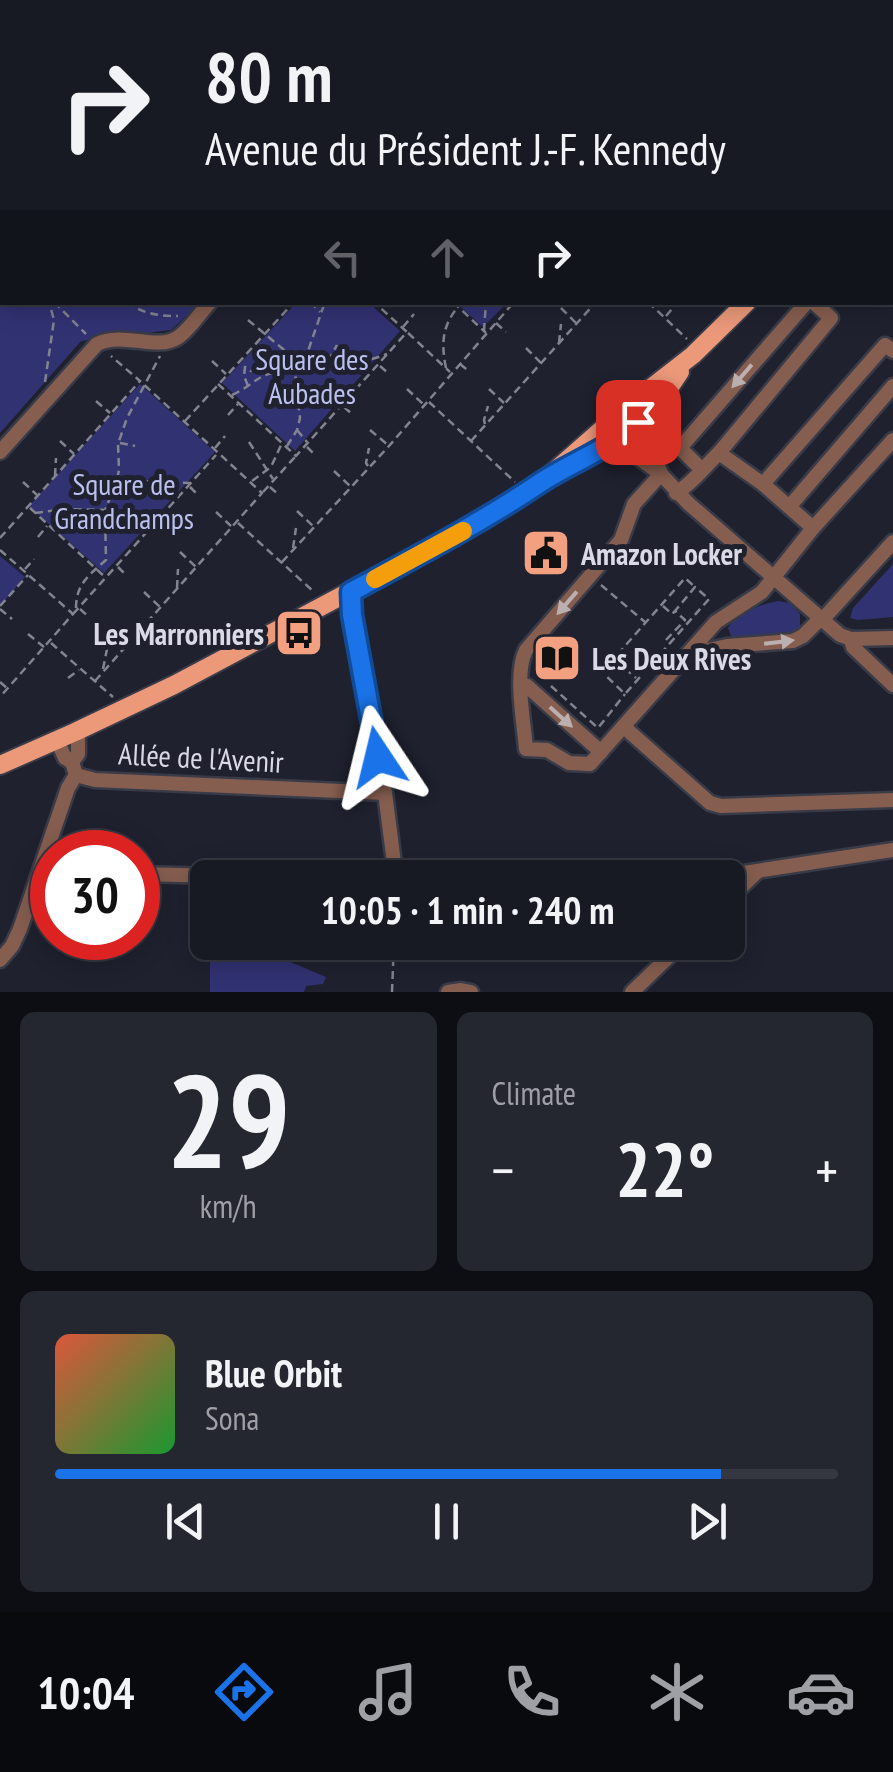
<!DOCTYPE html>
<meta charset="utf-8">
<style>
body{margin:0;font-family:"PT Sans Narrow",sans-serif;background:#242630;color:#f1f3f6;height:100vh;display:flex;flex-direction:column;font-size:38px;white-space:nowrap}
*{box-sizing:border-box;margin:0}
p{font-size:32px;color:#9ea0a6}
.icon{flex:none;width:55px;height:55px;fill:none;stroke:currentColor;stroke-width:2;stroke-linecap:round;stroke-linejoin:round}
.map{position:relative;height:992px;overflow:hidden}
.drawer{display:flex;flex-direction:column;gap:20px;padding:20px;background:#0d0e13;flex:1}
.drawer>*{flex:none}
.hud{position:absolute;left:0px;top:0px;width:895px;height:305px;box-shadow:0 5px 25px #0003,0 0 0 2px #363841;background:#171923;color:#f1f3f6;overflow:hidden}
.speed{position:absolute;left:30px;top:830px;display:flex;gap:20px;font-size:50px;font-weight:700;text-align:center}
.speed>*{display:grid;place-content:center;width:130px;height:130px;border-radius:50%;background:#171923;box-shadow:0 5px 25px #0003,0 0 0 2px #363841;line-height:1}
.speed .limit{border:15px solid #d22;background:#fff;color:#111}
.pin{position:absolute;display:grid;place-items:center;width:85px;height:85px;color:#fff;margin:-42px;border-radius:20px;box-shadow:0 5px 15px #0006}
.me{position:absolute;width:110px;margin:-55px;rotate:350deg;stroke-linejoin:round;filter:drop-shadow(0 0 8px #0008)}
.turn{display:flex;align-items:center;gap:35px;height:210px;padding:0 40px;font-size:45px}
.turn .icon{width:130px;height:130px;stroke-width:2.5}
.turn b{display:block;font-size:70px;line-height:85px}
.lanes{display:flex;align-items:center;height:95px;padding:0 40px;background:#0003;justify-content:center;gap:50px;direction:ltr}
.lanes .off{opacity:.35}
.big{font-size:75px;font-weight:700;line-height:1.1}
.drawer .card{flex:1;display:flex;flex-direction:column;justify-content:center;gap:15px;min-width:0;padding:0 35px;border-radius:15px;background:#242630}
.drawer .dial{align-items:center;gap:0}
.dial b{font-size:130px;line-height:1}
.song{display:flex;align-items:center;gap:30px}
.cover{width:120px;height:120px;border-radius:15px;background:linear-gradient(135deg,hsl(10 70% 55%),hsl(130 70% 35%))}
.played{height:10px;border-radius:5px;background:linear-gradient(90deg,#1a73e8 85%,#363841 85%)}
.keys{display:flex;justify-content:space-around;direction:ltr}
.heat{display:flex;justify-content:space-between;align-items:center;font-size:55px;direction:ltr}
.drawer .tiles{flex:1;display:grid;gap:20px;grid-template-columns:1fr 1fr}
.card:last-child{grid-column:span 2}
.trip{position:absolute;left:190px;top:860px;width:555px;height:100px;border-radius:15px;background:#171923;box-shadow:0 5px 25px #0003,0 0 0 2px #363841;font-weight:700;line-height:100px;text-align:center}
.dock{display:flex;height:160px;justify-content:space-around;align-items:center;background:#090a0e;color:#9ea0a6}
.dock .icon{width:70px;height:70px}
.dock .current{color:#1a73e8}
.dock b{font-size:45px;color:#f1f3f6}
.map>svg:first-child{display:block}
.green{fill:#313272}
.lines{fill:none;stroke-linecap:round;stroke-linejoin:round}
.minor-casing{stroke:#393b48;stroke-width:19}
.major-casing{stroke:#393b48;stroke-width:22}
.path{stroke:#828490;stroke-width:2.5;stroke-dasharray:8 5;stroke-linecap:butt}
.minor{stroke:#865e4f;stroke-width:14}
.major{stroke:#ec997a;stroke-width:18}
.oneway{fill:#bcafb0}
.route-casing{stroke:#114b97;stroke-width:25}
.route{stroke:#1a73e8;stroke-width:18}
.slow{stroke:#f59e0b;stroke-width:18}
.labels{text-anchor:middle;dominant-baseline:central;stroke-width:10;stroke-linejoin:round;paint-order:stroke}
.park-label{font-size:30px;fill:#bbc1ee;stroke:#1f212f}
.poi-label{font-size:30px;font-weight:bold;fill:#d9dae5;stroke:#1f212f;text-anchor:start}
.street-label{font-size:30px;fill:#d9dae5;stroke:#1f212f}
</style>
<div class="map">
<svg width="893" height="992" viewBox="0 0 893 992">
<rect width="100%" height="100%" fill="#1f212f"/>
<g class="green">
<polygon points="0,0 10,0 13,2 2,2 2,302 200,303 171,330 81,341 0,433"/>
<polygon points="296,303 369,303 400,331 295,451 222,383"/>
<polygon points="456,303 507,303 483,327"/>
<polygon points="140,384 215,452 104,573 29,506"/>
<polygon points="0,556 25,577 0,606"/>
<polygon points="893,564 893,617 858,620 850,618 853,608"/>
<path d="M778,601L790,603L800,614V627L794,634L737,638L731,636L728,628C738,611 760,605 778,601Z"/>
<polygon points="210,954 276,956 326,977 323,984 306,986 304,992 210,992"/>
</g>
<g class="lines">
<g class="minor-casing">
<g id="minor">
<polyline points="30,0 32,2"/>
<polyline points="883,0 885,2"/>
<polyline points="149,2 151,0"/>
<polyline points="360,2 363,0"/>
<polyline points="600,2 602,0"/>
<polyline points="627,2 629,0"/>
<polyline points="633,418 646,433 661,474"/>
<polyline points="613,430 616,439 626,449 661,474 688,503 840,635 851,639 893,638"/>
<path d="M0,452L97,344C123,331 156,351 177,338C189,330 200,313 210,302"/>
<polyline points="719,453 763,484"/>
<polyline points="701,469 680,448 807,302"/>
<path d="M661,474L634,504L621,540L526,650C514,673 524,723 526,749L547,750L569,763L590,764L716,622L762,592L813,528L893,440"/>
<path d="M676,493C693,483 705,466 719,453L831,318L813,302"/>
<polyline points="789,507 893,386"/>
<polyline points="813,528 763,484 885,345 893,351"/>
<polyline points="351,592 352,615 385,793 396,878"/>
<polyline points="823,619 893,542"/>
<polyline points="851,639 853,647 893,685"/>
<polyline points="690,654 727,646 793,641 803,636 821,618"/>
<polyline points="521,685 527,686 601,752"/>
<polyline points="624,727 710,803 721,806 893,800"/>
<polyline points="57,740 65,758 72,762 78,754 78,738 75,732"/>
<polyline points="76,775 95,780 385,793"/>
<polyline points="141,874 289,878"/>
<polyline points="711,878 893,850"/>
<polyline points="728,900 757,872"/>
<polyline points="0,960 12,946 20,929 68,788 76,775 72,762"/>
<polyline points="448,992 461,990 471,992"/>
<polyline points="632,992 684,942"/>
</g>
</g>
<g class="major-casing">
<g id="major">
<polyline points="892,170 893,170"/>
<path d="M568,467C597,452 627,435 650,412C662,400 671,385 680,372"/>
<polyline points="0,765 75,732 174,685 484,520 542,482 634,401 693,355 747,302"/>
</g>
</g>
<g class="path">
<polyline points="230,0 232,2"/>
<polyline points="320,0 323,2"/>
<polyline points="397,0 400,2"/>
<polyline points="709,0 712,2"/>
<polyline points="852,0 854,2"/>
<polyline points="284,2 286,0"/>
<polyline points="433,2 435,0"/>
<polyline points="725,2 727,0"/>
<polyline points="756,2 757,0"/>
<polyline points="0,25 2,24"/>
<polyline points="892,37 893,37"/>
<polyline points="892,59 893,59"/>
<polyline points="892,63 893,63"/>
<polyline points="0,156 2,156"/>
<polyline points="0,288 2,285"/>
<polyline points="54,302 86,334"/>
<path d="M127,302C143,314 159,316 178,316"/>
<polyline points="228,302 230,304"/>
<polyline points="310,302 320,312"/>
<polyline points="453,302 486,333"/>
<polyline points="648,302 687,339"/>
<polyline points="561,308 576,323"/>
<polyline points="666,316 678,302"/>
<polyline points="248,320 300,363"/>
<polyline points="496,323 506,332"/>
<polyline points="403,327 414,314"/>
<polyline points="484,331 486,302"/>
<polyline points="408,333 450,372"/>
<polyline points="559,343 561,324"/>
<polyline points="526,348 541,363"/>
<path d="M309,352C331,369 363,363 387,354"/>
<polyline points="212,361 226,374"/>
<polyline points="328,361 337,345"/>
<polyline points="460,364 470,372"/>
<polyline points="380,366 388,373"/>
<path d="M446,368C441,344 442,326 458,307"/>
<polyline points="45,382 54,320 49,302"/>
<polyline points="218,384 296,456 407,332 374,302"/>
<polyline points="248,386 244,376 245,367 251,371 254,369 268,347 270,348 270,360 283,372"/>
<polyline points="407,389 423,404"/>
<polyline points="489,389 504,403"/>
<path d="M232,395C260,382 256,371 293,372"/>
<polyline points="96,401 110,413"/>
<polyline points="429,402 515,482"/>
<polyline points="344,407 352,414"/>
<polyline points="228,415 238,404"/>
<polyline points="185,421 294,302"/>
<polyline points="485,424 484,420 488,406"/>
<polyline points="297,430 307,442"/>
<polyline points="370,430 388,445"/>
<polyline points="60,441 74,454"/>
<polyline points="471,441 596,302"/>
<polyline points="249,442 273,479"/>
<polyline points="120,443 135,446"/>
<polyline points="287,446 297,430 300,418 295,372 308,351 325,302"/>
<polyline points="307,447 315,455"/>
<polyline points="215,448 225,436"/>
<polyline points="368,466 366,463 369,448"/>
<polyline points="334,471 350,486"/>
<polyline points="55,476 56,458"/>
<polyline points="118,480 190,483"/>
<polyline points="252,481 271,467 282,443"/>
<polyline points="23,482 37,495"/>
<polyline points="190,487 199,496"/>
<polyline points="270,487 279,495"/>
<polyline points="263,492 295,457"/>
<polyline points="30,508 105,577"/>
<polyline points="297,511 313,526"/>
<polyline points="216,512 231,526"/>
<polyline points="35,513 64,509 105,510 116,484 119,470 118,444 127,418 160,356"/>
<polyline points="238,523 314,592"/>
<polyline points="154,527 163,536"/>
<polyline points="38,537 47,526"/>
<polyline points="0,538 140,381 111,356"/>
<polyline points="293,548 296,528"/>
<polyline points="0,550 73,614 0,697"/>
<polyline points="180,552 196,567"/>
<polyline points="282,562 389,446 514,302"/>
<polyline points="118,567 127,576"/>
<polyline points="25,569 34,559"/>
<polyline points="601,585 645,622"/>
<polyline points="177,588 178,569"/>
<polyline points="144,592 160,607"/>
<polyline points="0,606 28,575"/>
<polyline points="663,606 672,614 675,611"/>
<path d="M76,608C76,584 89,575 106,560L105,513"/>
<polyline points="0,609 12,619"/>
<polyline points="80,609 89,617"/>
<polyline points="73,614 216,455"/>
<polyline points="108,633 123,647"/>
<polyline points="28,634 44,647"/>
<polyline points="666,640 685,620 675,611 695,587 709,599 625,694 602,672 685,578 695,587"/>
<polyline points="51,643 113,697"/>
<polyline points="615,660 636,678"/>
<polyline points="103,669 107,649"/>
<polyline points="68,678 79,670"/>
<polyline points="95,681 262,493 140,381"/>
<polyline points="0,682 7,688"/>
<polyline points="551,686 598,728 625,694"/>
<polyline points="392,992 394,942"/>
</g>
<use href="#minor" class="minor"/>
<use href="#major" class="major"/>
</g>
<defs><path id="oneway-solid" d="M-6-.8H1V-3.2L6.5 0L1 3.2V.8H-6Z" transform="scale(2.5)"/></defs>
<g class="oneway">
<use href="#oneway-solid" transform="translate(742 376) rotate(131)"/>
<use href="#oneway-solid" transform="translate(567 603) rotate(131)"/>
<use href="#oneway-solid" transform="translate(779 642) rotate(-7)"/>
<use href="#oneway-solid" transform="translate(561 717) rotate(42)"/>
</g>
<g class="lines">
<g class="route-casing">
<path id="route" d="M378,757L352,615L351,592C415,557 479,524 540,483C572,462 610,449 638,422"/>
</g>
<use href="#route" class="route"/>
<polyline class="slow" points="375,579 463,531"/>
</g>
<defs>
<g id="civic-square" transform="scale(2.5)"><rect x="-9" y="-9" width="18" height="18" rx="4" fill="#f3a081" stroke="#1f212f"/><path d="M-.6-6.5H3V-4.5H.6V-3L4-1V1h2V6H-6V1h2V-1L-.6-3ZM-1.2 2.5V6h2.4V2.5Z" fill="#111"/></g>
<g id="bus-square" transform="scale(2.5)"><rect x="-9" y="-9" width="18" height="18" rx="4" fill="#f3a081" stroke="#1f212f"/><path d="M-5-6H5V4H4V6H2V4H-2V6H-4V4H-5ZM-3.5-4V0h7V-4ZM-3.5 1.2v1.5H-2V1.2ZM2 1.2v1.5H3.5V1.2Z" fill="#111"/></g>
<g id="library-square" transform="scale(2.5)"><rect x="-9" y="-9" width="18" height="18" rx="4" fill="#f3a081" stroke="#1f212f"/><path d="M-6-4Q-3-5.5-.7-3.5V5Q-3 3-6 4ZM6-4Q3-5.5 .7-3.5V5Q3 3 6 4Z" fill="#111"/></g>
</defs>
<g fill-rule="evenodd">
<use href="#civic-square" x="546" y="553"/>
<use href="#bus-square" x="299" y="633"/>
<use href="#library-square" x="557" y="658"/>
</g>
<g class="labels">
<g class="park-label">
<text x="312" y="358">Square des<tspan x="312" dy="34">Aubades</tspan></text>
<text x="124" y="483">Square de<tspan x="124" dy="34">Grandchamps</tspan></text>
</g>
<g class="poi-label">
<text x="581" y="553">Amazon Locker</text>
<text x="264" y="633" text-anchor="end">Les Marronniers</text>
<text x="592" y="658">Les Deux Rives</text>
</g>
<g class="street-label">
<text transform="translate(201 757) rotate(3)">Allée de l'Avenir</text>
</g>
</g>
</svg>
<div class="speed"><div class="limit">30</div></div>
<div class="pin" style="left:638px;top:422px;background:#d93025"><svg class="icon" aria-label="arrive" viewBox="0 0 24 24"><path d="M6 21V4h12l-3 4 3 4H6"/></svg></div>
<svg class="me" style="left:378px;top:757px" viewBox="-20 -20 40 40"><path d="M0-17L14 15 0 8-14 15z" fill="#1a73e8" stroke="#fff" stroke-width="4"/></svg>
<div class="trip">10:05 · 1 min · 240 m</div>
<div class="hud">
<div class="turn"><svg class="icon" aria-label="right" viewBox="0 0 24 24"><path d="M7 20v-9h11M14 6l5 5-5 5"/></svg><div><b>80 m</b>Avenue du Président J.-F. Kennedy</div></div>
<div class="lanes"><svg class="icon off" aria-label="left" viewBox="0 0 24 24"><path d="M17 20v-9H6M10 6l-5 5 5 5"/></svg><svg class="icon off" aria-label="ahead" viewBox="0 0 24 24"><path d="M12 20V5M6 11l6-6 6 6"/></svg><svg class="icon" aria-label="right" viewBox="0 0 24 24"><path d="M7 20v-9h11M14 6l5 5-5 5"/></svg></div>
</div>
</div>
<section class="drawer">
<div class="tiles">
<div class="card dial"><b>29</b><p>km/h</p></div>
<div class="card"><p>Climate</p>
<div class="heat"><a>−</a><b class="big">22°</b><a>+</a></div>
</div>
<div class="card">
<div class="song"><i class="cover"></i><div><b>Blue Orbit</b><p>Sona</p></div></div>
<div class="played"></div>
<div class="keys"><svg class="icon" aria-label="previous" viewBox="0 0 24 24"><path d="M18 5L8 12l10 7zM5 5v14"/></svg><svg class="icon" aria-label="pause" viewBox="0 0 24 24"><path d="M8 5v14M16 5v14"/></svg><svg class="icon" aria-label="next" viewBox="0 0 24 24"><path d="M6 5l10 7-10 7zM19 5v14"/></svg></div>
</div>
</div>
</section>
<nav class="dock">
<b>10:04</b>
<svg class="icon current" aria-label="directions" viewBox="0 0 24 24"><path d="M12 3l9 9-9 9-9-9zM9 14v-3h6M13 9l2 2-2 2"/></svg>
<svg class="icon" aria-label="music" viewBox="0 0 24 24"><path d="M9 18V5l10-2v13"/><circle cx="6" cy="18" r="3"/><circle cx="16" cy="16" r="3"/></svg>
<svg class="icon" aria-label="phone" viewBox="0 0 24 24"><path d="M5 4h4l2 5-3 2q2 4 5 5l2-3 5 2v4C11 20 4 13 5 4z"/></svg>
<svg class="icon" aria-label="climate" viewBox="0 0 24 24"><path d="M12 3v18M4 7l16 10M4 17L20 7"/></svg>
<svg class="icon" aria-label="car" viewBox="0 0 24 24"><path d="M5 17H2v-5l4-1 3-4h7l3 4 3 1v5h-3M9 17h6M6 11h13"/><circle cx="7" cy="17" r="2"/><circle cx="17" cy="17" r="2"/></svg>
</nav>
